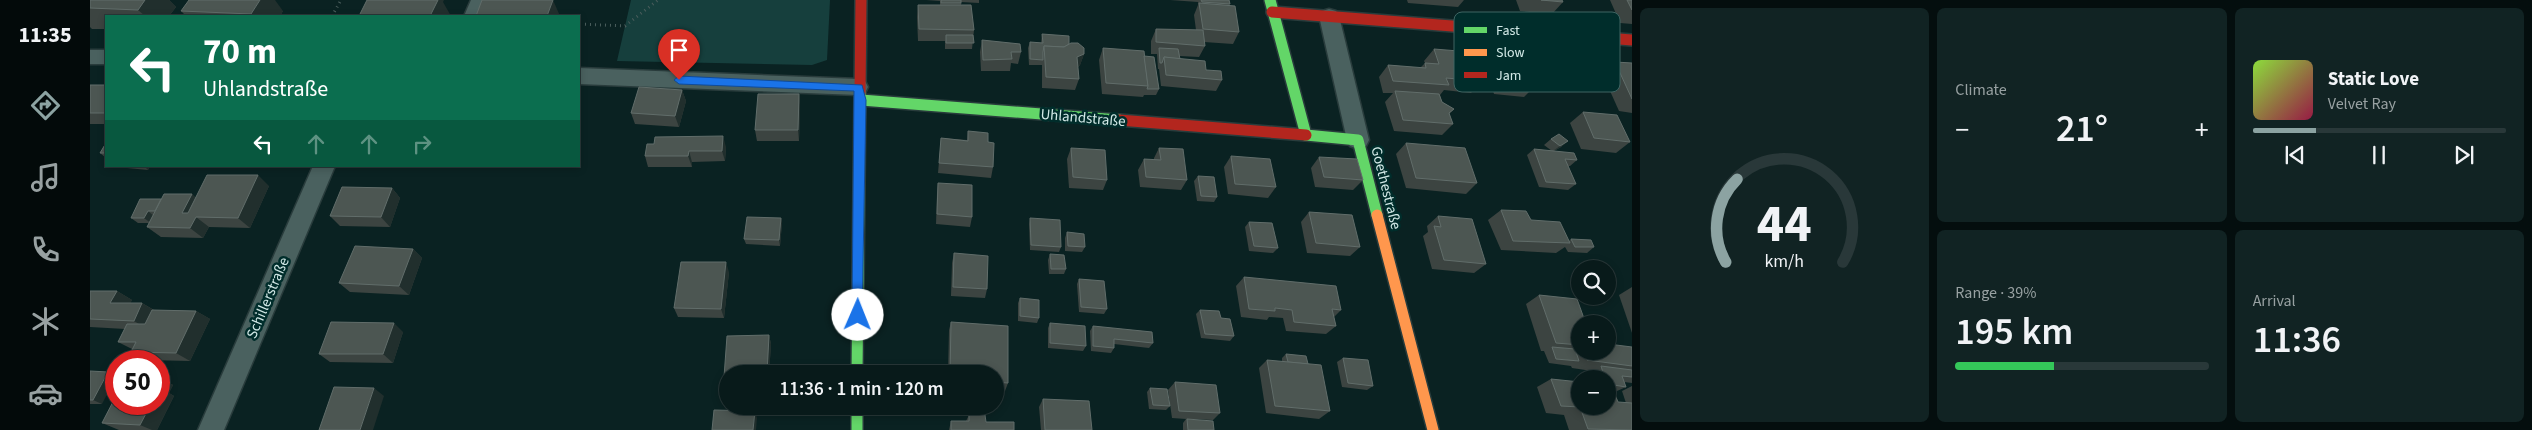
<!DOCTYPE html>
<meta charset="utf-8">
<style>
body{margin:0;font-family:"Source Sans 3",sans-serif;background:#112323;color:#f1f3f6;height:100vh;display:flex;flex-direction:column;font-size:19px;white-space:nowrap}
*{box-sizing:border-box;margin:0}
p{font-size:16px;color:#98a1a2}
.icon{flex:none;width:28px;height:28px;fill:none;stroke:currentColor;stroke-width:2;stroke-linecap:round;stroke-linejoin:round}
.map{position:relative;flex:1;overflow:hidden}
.sheet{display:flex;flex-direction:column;gap:8px;padding:8px;background:#040e0e;width:900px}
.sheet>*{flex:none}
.hud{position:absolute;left:15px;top:15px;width:475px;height:152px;border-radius:0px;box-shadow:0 2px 8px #0003,0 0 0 1px #293839;background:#0b6e4f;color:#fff;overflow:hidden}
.tools{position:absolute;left:1481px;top:260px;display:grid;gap:10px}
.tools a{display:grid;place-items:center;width:45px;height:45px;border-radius:50%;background:#081a1a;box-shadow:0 2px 8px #0003,0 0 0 1px #293839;font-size:25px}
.speed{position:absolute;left:15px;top:350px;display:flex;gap:10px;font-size:25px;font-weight:700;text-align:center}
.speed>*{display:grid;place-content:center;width:65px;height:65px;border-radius:50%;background:#081a1a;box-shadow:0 2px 8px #0003,0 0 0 1px #293839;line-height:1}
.speed .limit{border:8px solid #d22;background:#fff;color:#111}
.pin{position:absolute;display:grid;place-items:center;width:42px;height:42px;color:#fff;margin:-51px -21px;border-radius:50% 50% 50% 0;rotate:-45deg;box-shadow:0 0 5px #0007}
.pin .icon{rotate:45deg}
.me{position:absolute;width:55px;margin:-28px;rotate:1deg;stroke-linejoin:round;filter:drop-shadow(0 0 4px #0008)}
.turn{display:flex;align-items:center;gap:18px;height:105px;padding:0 15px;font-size:22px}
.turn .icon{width:65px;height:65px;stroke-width:2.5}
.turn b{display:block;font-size:35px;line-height:42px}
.lanes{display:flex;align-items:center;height:48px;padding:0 15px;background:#0003;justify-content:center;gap:25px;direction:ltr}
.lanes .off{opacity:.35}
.big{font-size:38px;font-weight:600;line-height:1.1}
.sheet .tile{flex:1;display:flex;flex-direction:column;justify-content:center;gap:8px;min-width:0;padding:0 18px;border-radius:8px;background:#112323}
.sheet .dial{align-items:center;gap:0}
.dial svg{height:130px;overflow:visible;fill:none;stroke:#293839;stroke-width:7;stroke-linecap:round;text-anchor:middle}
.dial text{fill:#f1f3f6;stroke:none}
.song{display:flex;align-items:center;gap:15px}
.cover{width:60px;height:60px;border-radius:8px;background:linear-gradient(135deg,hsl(90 70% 55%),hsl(340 70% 35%))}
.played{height:5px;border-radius:2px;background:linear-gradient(90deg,#8ca3a2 25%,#293839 25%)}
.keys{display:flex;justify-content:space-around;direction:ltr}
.heat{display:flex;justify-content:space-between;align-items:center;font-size:28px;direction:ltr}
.charge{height:8px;border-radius:4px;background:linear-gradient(90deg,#34c759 39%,#293839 0)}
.sheet .tiles{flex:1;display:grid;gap:8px;grid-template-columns:repeat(3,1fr)}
.tile:first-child{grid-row:span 2}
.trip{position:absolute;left:629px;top:365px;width:285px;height:50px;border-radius:25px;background:#081a1a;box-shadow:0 2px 8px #0003,0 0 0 1px #293839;font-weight:600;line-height:50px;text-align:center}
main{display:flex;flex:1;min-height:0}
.tab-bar{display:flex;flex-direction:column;width:90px;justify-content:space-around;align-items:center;background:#030a0a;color:#98a1a2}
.tab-bar .icon{width:35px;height:35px}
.tab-bar .active{color:#8ca3a2}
.tab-bar b{font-size:22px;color:#f1f3f6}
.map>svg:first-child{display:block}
.green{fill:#163f3d}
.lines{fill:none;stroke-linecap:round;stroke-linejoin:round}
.street-casing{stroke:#293c3c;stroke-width:3}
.fast-casing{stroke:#293c3c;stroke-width:14}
.slow-casing{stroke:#293c3c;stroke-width:14}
.jam-casing{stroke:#293c3c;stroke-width:14}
.path{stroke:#4a5d5c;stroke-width:3;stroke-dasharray:1 4;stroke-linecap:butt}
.street{fill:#4a615f;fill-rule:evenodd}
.fast{stroke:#63d668;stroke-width:11}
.slow{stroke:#ff974d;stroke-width:11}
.jam{stroke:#b3261e;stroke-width:11}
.wall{fill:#3c4441}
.shaded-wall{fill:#212f2d}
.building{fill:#4c5652;stroke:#616d6a}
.route{fill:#1a73e8;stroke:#114b97}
.labels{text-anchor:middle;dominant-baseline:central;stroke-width:5;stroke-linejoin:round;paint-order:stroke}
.street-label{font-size:15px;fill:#d2e9e7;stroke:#002d2b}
.key{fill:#002d2b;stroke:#3f6563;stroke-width:1}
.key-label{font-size:14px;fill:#d2e9e7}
</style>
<main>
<nav class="tab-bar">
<b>11:35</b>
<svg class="icon active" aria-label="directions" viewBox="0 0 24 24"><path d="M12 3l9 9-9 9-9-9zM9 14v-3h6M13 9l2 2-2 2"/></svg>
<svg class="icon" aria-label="music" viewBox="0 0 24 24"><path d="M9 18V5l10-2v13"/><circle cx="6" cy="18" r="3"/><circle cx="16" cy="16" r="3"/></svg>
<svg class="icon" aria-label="phone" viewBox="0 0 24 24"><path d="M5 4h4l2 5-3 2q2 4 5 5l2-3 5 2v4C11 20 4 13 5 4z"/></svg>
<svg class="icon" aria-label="climate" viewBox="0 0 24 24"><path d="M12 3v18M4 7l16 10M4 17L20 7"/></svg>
<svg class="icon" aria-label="car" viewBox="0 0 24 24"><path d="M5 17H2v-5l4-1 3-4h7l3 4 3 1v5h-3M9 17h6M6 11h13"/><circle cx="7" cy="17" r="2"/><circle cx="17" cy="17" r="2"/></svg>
</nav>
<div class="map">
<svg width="1542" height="430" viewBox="0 0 1542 430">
<rect width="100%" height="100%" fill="#0a2222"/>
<polygon class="green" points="541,0 740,0 737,60 722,65 527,61"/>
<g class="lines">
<g class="street-casing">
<g id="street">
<polygon points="381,0 399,0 392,16 374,16"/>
<polygon points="1239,9 1246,11 1249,16 1279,140 1276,146 1268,149 1260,146 1257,140 1229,16 1232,11"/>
<rect x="0" y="50" width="16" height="14"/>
<polygon points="489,68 768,79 775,81 778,87 775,93 768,95 489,84"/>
<polygon points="223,166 245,166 134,430 108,430"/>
</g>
</g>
<g class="fast-casing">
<g id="fast">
<polyline points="1180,0 1216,135 1268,140 1287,215"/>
<polyline points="771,100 1029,120"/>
<polyline points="767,374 770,93"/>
<polyline points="767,406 767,430"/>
</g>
</g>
<g class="slow-casing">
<polyline id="slow" points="1287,215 1343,430"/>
</g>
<g class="jam-casing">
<g id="jam">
<polyline points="1182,12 1542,40"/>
<polyline points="770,93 771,0"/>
<polyline points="1029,120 1216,135"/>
</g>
</g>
<g class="path">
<polyline points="242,16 251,0"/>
<polyline points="490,24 535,26 568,0"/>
</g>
<use href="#street" class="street"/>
<use href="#fast" class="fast"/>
<use href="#slow" class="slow"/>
<use href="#jam" class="jam"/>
</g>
<g class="wall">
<polygon points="0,0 79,0 86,7 79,16 16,16 16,29 2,29 0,27"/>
<polygon points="836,0 889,0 889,3 871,2 871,5 884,30 882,49 855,49 855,41 828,41 827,17 828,5 850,5 850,1"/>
<polygon points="1080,0 1139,0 1140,4 1139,5 1149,32 1143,44 1114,42 1115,46 1109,57 1089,56 1090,59 1116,70 1132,80 1126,91 1071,86 1069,69 1068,69 1067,54 1061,54 1061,41 1066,29 1106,30 1104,15 1108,5 1108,2"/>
<polygon points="1317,0 1374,0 1368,7 1318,3"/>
<polygon points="1426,0 1472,0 1473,2 1462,14 1430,11"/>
<polygon points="1520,0 1542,0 1542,24 1530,23"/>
<polygon points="91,11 193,11 190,16 96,16"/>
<polygon points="952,34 979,44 994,54 990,65 988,67 989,79 985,90 952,88 952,65 939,65 938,48 940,42 951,43"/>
<polygon points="892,40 931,52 928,64 921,63 920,71 891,71 890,52"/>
<polygon points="1013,48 1054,56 1069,89 1066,95 1054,95 1053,97 1012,94 1009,60"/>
<polygon points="1344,49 1392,81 1381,93 1354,90 1350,95 1352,102 1364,109 1359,114 1363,124 1352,135 1304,131 1295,102 1303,93 1293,93 1289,77 1298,65 1330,68 1335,63 1334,61"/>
<polygon points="1406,58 1445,86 1434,97 1404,94 1396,69"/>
<polygon points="1525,62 1542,63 1542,113 1529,111 1512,73"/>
<rect x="0" y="85" width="16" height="39"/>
<polygon points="592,90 596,101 589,127 545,124 541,113"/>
<polygon points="709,94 710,105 709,141 667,141 665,130"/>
<polygon points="1493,112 1540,142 1526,153 1491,149 1480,123"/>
<polygon points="878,131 898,142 903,167 901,178 848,173 851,138 877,140"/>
<polygon points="1461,139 1478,141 1471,147 1464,151 1487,160 1480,166 1478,166 1486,184 1478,190 1449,187 1437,155 1444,149 1462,151 1454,145"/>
<polygon points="16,143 16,158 10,153"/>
<polygon points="1316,143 1387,183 1376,194 1316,188 1306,154"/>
<polygon points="636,147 635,161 602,162 602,167 558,167 555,156"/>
<polygon points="981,148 1017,180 1013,190 979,188 977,159"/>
<polygon points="1069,148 1097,180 1091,190 1050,187 1048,170 1054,159 1064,160 1064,158"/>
<polygon points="1141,156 1186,187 1178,198 1138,194 1134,167"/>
<polygon points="1229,157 1273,180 1263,190 1225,187 1221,168"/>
<polygon points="34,166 60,166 58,170 37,168"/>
<polygon points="82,166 104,166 103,168"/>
<polygon points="291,166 309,166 308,167"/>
<polygon points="1108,176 1127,197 1124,202 1107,201 1104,181"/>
<polygon points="848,183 882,217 880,227 846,224 847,193"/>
<polygon points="179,186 160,228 119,227 113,238 71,237 57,227 59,223 48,223 41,218 71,199 106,197"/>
<polygon points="302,188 310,198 300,227 250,226 240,216"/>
<polygon points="1411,210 1441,220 1479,241 1481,239 1504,247 1497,253 1478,252 1475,247 1466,253 1411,250 1398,220"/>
<polygon points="1219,212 1270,247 1260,256 1217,253 1211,222"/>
<polygon points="1348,216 1396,264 1384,273 1342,269 1333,236 1338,232 1337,226"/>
<polygon points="691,218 692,223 690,246 656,244 654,239"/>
<polygon points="940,218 971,247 969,252 940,250 939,224"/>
<polygon points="1159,222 1188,248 1183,253 1159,251 1155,227"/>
<polygon points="977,232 995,247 992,252 975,251 975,238"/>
<polygon points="323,249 332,258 319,295 260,292 249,283"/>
<polygon points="864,253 897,289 895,298 861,296 862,263"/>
<polygon points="960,254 976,269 974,274 959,274 958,260"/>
<polygon points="639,272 634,318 588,317 584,308"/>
<polygon points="1154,277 1251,310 1244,317 1246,326 1236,334 1196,331 1193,318 1179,317 1177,320 1151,317 1146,286"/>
<polygon points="989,279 1017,309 1014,314 989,312 987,284"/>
<polygon points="1542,287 1542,333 1529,295"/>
<polygon points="0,291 27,291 42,300 40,303 52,303 64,310 106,311 120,319 100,361 56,360 41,352 42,349 28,342 35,329 0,327"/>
<polygon points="1449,295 1490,324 1490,351 1518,351 1542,347 1542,383 1534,382 1536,387 1527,391 1524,391 1528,402 1536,403 1532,391 1542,386 1542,430 1479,430 1474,415 1456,413 1447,387 1461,379 1518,406 1518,379 1505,379 1502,371 1482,368 1481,366 1459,363 1454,351 1451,351 1436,304"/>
<polygon points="930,298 949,318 947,323 928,321 928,303"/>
<polygon points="1110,310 1131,318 1144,336 1140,341 1111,338 1106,314"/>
<polygon points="861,322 918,383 915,391 905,390 905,374 858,374 859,330"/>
<polygon points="960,323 996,346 993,351 958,348 958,328"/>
<polygon points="1003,326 1063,343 1059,348 1024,344 1024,348 1021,353 1001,351 1000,331"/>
<polygon points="313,332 303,363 240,362 229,354"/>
<polygon points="679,335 681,344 679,374 638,374 637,385 634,377"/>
<polygon points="1196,354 1218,364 1240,411 1229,419 1176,413 1169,368 1177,360 1192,362 1192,358"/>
<polygon points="1253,358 1283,386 1277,390 1252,387 1247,362"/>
<polygon points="0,371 12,404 0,404"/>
<polygon points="69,377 83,385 79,393 84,396 67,430 29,430 12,423 69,404"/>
<polygon points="1085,382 1130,413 1123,420 1098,419 1124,430 1093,430 1093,423 1096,419 1082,418 1078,390"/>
<polygon points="1060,388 1080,406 1076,410 1059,409 1057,392"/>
<polygon points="953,399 1002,430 951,430 949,407"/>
<polygon points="879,415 896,422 924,430 859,430 861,421 876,421"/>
</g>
<g class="shaded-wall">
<polygon points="55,0 79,0 86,7 79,16 55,16 48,10"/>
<polygon points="170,0 185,0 193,11 190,16 163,16 161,14"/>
<polygon points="336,0 354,0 353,2 361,16 340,16"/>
<polygon points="463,0 470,16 457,16"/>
<polygon points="994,54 990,65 984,69 987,57"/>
<polygon points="592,90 596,101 589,127 585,116"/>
<polygon points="709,94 710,105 709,141 708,130"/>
<polygon points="633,136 636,147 635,161 632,151"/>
<polygon points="1478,141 1471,147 1463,151 1470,146"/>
<polygon points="599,151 602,162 602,167 598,156"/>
<polygon points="54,166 60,166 58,170"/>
<polygon points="168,175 179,186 160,228 148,218"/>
<polygon points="302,188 310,198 300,227 291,217"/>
<polygon points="102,194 115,205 106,217 119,227 113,238 100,228 92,213"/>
<polygon points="58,211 65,217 62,224 54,218"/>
<polygon points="691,218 692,223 690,246 689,240"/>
<polygon points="323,249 332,258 319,295 309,286"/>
<polygon points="636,262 639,272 634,318 631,309"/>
<polygon points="27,291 42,300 36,312 20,303"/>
<polygon points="52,303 67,312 59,330 44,321"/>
<polygon points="106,311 120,319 100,361 86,353"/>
<polygon points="304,323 313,332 303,363 293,354"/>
<polygon points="679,335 681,344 679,374 677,374"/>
<polygon points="18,372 26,377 12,404 3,400"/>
<polygon points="69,377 83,385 79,393 84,396 67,430 62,430 50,425 61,404 69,404"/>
<polygon points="284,388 294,396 283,430 270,430"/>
<polygon points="665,411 667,418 666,430 663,430"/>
</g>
<g class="building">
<polygon points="0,0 55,0 48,10 0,8"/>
<polygon points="99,0 170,0 161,14 91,11"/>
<polygon points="277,0 348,0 340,16 269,16"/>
<polygon points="392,0 463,0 457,16 386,16"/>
<rect x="851" y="0" width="20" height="3"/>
<polygon points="1111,0 1139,0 1140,4 1112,2"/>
<polygon points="1451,0 1472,0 1473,2"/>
<polygon points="1537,0 1542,0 1542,10"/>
<polygon points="1109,3 1145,6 1149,32 1113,29"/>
<polygon points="828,5 881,5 884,30 829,29"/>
<polygon points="1066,29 1113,30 1115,46 1066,42"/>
<polygon points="952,34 979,36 979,44 974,47 954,46 953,52 953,60 940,59 940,42 953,43"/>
<polygon points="856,35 883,35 884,43 856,43"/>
<polygon points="892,40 930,44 931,52 921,52 922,59 893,60"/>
<polygon points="981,43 988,43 994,48 994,54 987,57 989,79 956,77 954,46 974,47"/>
<polygon points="1013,48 1054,51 1058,86 1016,83"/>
<polygon points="1069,48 1088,49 1090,59 1074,57 1072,63 1070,63"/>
<polygon points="1344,49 1381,52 1392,81 1356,78 1359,85 1303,81 1298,65 1336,68 1335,63 1349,64"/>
<polygon points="1054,56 1064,57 1069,89 1057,89 1058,86"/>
<polygon points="1074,57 1115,61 1116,70 1131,71 1132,80 1076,75"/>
<polygon points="1525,62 1542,63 1542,99"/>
<rect x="0" y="85" width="16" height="28"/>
<polygon points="549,87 592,90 585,116 541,113"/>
<polygon points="1305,91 1349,94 1352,102 1364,109 1359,113 1363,124 1313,120"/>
<polygon points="668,94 709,94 708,130 665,130"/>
<polygon points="1493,112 1527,115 1540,142 1504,138"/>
<polygon points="878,131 898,133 898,142 904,143 903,167 849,163 851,138 878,141"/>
<polygon points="1469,134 1478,141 1470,146 1461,139"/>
<polygon points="633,136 632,151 599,151 598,156 555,156 557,144 564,144 565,137"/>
<polygon points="16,143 16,153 10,153"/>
<polygon points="1316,143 1375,148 1387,183 1326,178"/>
<polygon points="981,148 1015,150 1017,180 983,177"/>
<polygon points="1069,148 1093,149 1097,180 1056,177 1054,159 1071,160"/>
<polygon points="1444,149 1484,153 1487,160 1475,159 1486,184 1456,182"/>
<polygon points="1141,156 1180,159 1186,187 1145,184"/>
<polygon points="1229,157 1267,159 1273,180 1234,177"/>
<polygon points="117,175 168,175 148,218 106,217 100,228 57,227 74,194 102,194 92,213 98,213"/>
<polygon points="1108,176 1124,177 1127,197 1111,196"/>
<polygon points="848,183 882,185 882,217 847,214"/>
<polygon points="252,187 302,188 291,217 240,216"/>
<polygon points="50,199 71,199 65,211 58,211 54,218 41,218"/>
<polygon points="1411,210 1436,211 1441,220 1470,222 1480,243 1423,241"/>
<polygon points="1219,212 1262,215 1270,247 1226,243"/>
<polygon points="1348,216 1382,219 1396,264 1354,260 1344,226 1351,227"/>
<polygon points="657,217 691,218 689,240 654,239"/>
<polygon points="940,218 970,220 971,247 941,245"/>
<polygon points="1159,222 1182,223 1188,248 1164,246"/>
<polygon points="977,232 994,234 995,247 978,246"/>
<polygon points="1481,239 1501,240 1504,247 1485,247"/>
<polygon points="265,246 323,249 309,286 249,283"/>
<polygon points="864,253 898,256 897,289 863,287"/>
<polygon points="960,254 974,255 976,269 961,269"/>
<polygon points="591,262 636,262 631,309 584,308"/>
<polygon points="1154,277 1246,286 1251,310 1242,309 1246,326 1204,322 1202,310 1185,308 1185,311 1159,309"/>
<polygon points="989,279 1014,281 1017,309 991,307"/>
<polygon points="0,291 27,291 20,303 52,303 44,321 0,319"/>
<polygon points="1449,295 1487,299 1496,324 1490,324 1490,345 1466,343"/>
<polygon points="930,298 949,300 949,318 930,316"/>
<polygon points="62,310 106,311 86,353 41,352 46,342 28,342 37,324 55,324"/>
<polygon points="1110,310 1129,311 1131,318 1140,319 1144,336 1115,334"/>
<polygon points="241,322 304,323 293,354 229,354"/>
<polygon points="861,322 918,326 918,383 905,382 905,374 860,374"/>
<polygon points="960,323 995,326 996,346 960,343"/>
<polygon points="1003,326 1062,332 1063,343 1024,339 1024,348 1003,346"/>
<polygon points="679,335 677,374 638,374 638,377 634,377 637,336"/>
<polygon points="1518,344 1542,347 1542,366 1497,360 1494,351 1518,351"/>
<polygon points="1462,347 1485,349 1489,361 1466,359"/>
<polygon points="1196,354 1216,356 1218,364 1198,362"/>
<polygon points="1253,358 1278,360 1283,386 1258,383"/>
<polygon points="1177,360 1231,365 1240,411 1185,406"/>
<polygon points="1511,366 1542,370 1542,377 1532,376 1536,387 1518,384 1518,379 1515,379"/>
<polygon points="0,371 18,372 3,400 0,400"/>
<polygon points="1461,379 1490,382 1490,406 1518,406 1518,384 1521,385 1528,402 1542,403 1542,430 1498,429 1490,407 1471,406"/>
<polygon points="1085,382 1126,385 1130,413 1089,411"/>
<polygon points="244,387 284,388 270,430 229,430"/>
<polygon points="1060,388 1077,389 1080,406 1063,405"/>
<polygon points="26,396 26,404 61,404 50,425 12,423"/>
<polygon points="953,399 999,401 1002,430 955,430"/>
<polygon points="624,410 665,411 663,430 622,430"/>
<polygon points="879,415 895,415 896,422 924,422 924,430 861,430 861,421 879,421"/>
<polygon points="1097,419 1123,421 1124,430 1098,430"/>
</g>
<polygon class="route" points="589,76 772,85 776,100 772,319 768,321 762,315 764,91 589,84 584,80"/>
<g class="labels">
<g class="street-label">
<text transform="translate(993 118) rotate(5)">Uhlandstraße</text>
<text transform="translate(1296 188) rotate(76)">Goethestraße</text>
<text transform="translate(178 298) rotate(-67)">Schillerstraße</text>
</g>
</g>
<rect x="1364" y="12" width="166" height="80" rx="8" class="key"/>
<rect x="1374" y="27" width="23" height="6" fill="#63d668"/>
<rect x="1374" y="49" width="23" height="7" fill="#ff974d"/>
<rect x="1374" y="72" width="23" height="6" fill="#b3261e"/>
<g class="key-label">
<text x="1406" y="35">Fast</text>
<text x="1406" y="57">Slow</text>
<text x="1406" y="80">Jam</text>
</g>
</svg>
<div class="tools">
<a><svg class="icon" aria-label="search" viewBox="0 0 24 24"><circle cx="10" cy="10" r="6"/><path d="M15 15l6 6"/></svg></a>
<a>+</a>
<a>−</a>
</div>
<div class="speed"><div class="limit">50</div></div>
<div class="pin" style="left:589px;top:80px;background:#d93025"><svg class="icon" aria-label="arrive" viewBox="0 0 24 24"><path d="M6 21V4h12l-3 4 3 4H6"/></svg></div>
<svg class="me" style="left:768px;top:315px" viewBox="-20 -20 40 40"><circle r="19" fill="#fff"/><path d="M0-13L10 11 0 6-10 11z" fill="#1a73e8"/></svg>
<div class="trip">11:36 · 1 min · 120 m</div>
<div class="hud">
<div class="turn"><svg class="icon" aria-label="left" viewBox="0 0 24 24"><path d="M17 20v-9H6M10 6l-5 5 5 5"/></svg><div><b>70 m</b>Uhlandstraße</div></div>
<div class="lanes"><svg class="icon" aria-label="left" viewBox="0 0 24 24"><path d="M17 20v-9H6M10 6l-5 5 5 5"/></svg><svg class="icon off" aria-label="ahead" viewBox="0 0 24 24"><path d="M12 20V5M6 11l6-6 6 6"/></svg><svg class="icon off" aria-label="ahead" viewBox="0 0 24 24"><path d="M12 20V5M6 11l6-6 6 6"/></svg><svg class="icon off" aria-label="right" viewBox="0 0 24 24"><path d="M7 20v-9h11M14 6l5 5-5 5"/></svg></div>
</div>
</div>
<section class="sheet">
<div class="tiles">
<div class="tile dial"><svg viewBox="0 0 100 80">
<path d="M14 69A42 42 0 1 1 86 69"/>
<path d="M14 69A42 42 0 0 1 21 18" stroke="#8ca3a2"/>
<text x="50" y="56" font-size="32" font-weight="700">44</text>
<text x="50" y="72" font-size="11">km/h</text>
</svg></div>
<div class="tile"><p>Climate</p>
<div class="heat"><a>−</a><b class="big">21°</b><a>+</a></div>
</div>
<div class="tile">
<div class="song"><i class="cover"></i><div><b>Static Love</b><p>Velvet Ray</p></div></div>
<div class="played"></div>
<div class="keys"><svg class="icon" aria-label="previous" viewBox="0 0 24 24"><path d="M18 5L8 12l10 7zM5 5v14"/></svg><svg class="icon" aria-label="pause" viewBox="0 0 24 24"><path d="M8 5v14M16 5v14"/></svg><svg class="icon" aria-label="next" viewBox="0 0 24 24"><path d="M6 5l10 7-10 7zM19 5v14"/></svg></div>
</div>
<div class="tile"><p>Range · 39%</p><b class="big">195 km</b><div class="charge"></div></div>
<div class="tile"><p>Arrival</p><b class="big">11:36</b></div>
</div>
</section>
</main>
